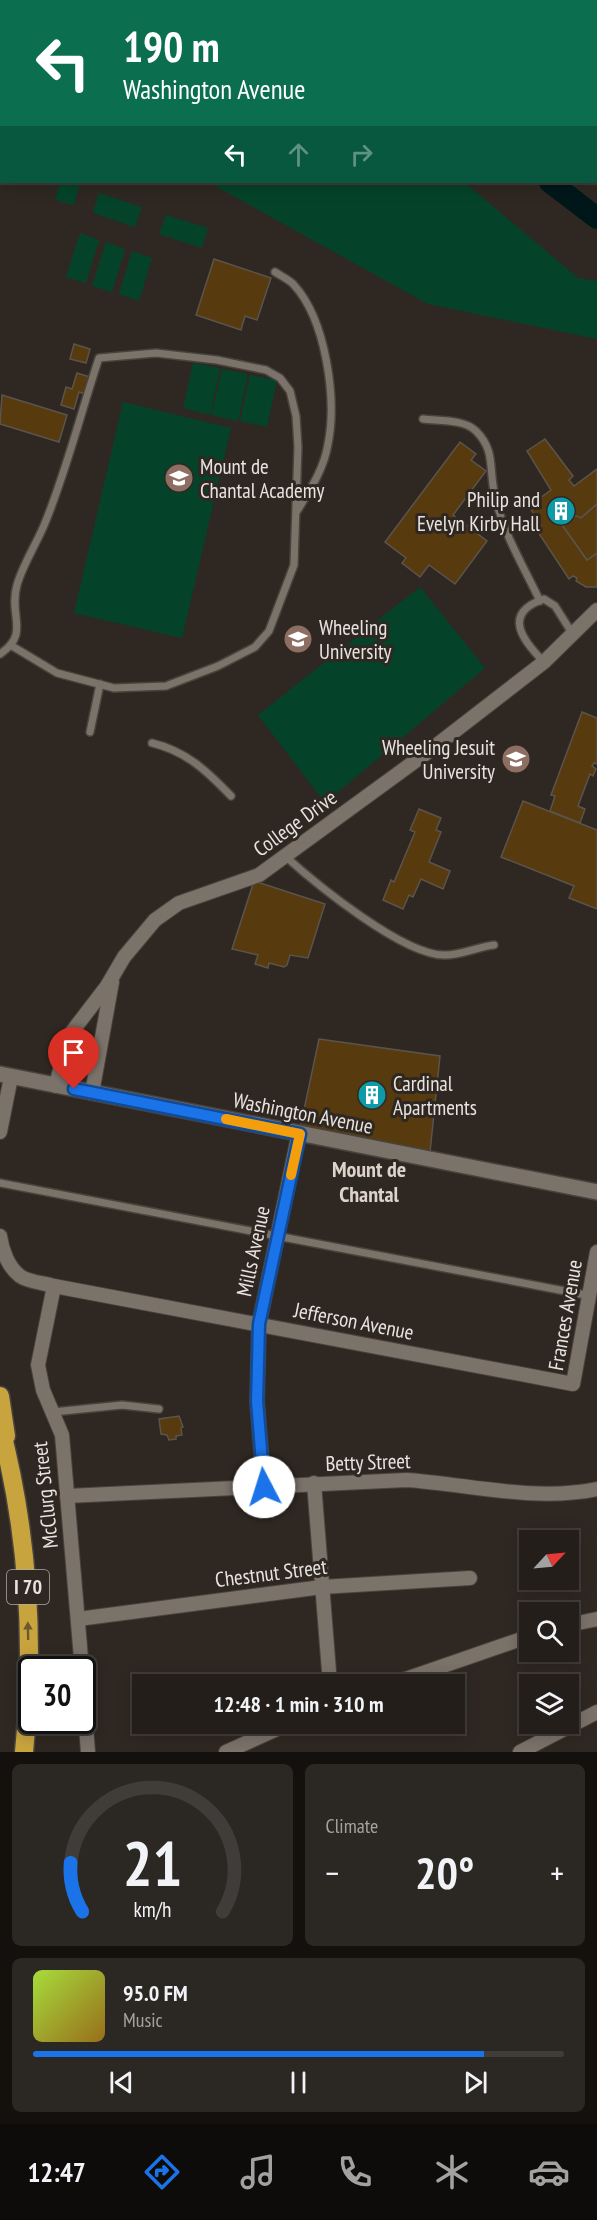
<!DOCTYPE html>
<meta charset="utf-8">
<style>
body{margin:0;font-family:"PT Sans Narrow",sans-serif;background:#2b2723;color:#f1f3f6;height:100vh;display:flex;flex-direction:column;font-size:22px;white-space:nowrap}
*{box-sizing:border-box;margin:0}
p{font-size:20px;color:#a3a2a2}
.icon{flex:none;width:33px;height:33px;fill:none;stroke:currentColor;stroke-width:2;stroke-linecap:round;stroke-linejoin:round}
.map{position:relative;height:1752px;overflow:hidden}
.sheet{display:flex;flex-direction:column;gap:12px;padding:12px;background:#13100e;flex:1}
.sheet>*{flex:none}
.hud{position:absolute;left:0px;top:0px;width:597px;height:183px;box-shadow:0 3px 15px #0003,0 0 0 2px #403c39;background:#0b6e4f;color:#fff;overflow:hidden}
.needle{width:39px;rotate:64deg}
.fabs{position:absolute;left:519px;top:1530px;display:grid;gap:12px}
.fabs a{display:grid;place-items:center;width:60px;height:60px;border-radius:0px;background:#231e1a;box-shadow:0 3px 15px #0003,0 0 0 2px #403c39;font-size:30px}
.speed{position:absolute;left:18px;top:1656px;display:flex;gap:12px;font-size:30px;font-weight:700;text-align:center}
.speed>*{display:grid;place-content:center;width:78px;height:78px;border-radius:50%;background:#231e1a;box-shadow:0 3px 15px #0003,0 0 0 2px #403c39;line-height:1}
.speed .limit{border:3px solid #111;border-radius:9px;background:#fff;color:#111}
.pin{position:absolute;display:grid;place-items:center;width:51px;height:51px;color:#fff;margin:-62px -26px;border-radius:50% 50% 50% 0;rotate:-45deg;box-shadow:0 0 6px #0007}
.pin .icon{rotate:45deg}
.me{position:absolute;width:66px;margin:-33px;rotate:355deg;stroke-linejoin:round;filter:drop-shadow(0 0 4px #0008)}
.turn{display:flex;align-items:center;gap:21px;height:126px;padding:0 24px;font-size:27px}
.turn .icon{width:78px;height:78px;stroke-width:2.5}
.turn b{display:block;font-size:42px;line-height:51px}
.lanes{display:flex;align-items:center;height:57px;padding:0 24px;background:#0003;justify-content:center;gap:30px;direction:ltr}
.lanes .off{opacity:.35}
.big{font-size:45px;font-weight:800;line-height:1.1}
.sheet .widget{flex:1;display:flex;flex-direction:column;justify-content:center;gap:9px;min-width:0;padding:0 21px;border-radius:9px;background:#2b2723}
.sheet .dial{align-items:center;gap:0}
.dial svg{height:156px;overflow:visible;fill:none;stroke:#403c39;stroke-width:7;stroke-linecap:round;text-anchor:middle}
.dial text{fill:#f1f3f6;stroke:none}
.song{display:flex;align-items:center;gap:18px}
.cover{width:72px;height:72px;border-radius:9px;background:linear-gradient(135deg,hsl(80 70% 55%),hsl(40 70% 35%))}
.played{height:6px;border-radius:3px;background:linear-gradient(90deg,#1a73e8 85%,#403c39 85%)}
.keys{display:flex;justify-content:space-around;direction:ltr}
.heat{display:flex;justify-content:space-between;align-items:center;font-size:33px;direction:ltr}
.sheet .tiles{flex:1;display:grid;gap:12px;grid-template-columns:1fr 1fr}
.widget:last-child{grid-column:span 2}
.trip{position:absolute;left:132px;top:1674px;width:333px;height:60px;border-radius:0px;background:#231e1a;box-shadow:0 3px 15px #0003,0 0 0 2px #403c39;font-weight:800;line-height:60px;text-align:center}
.tab-bar{display:flex;height:96px;justify-content:space-around;align-items:center;background:#0e0c0a;color:#a3a2a2}
.tab-bar .icon{width:42px;height:42px}
.tab-bar .current{color:#1a73e8}
.tab-bar b{font-size:27px;color:#f1f3f6}
.map>svg:first-child{display:block}
.green{fill:#044329}
.lines{fill:none;stroke-linecap:round;stroke-linejoin:round}
.river{stroke:#001719;stroke-width:22}
.building{fill:#583a0f;stroke:#5b544c;stroke-width:1.5}
.service-casing{stroke:#49433e;stroke-width:10}
.minor-casing{stroke:#49433e;stroke-width:16}
.tertiary-casing{stroke:#49433e;stroke-width:18}
.motorway-casing{stroke:#49433e;stroke-width:21}
.service{stroke:#7b726a;stroke-width:7}
.minor{stroke:#7b726a;stroke-width:14}
.tertiary{stroke:#7b726a;stroke-width:15}
.motorway{stroke:#c8a43e;stroke-width:18}
.oneway{fill:#6c5a2d}
.route-casing{stroke:#114b97;stroke-width:15}
.route{stroke:#1a73e8;stroke-width:10}
.slow{stroke:#f59e0b;stroke-width:10}
.labels{text-anchor:middle;dominant-baseline:central;stroke-width:6;stroke-linejoin:round;paint-order:stroke}
.shield{fill:#2f2822;stroke:#b0aba6;stroke-width:1.5}
.shield-label{font-size:20px;font-weight:bold;fill:#e8e3df}
.poi-label{font-size:21px;fill:#e8e3df;stroke:#2f2822;text-anchor:start}
.street-label{font-size:21px;fill:#e8e3df;stroke:#2f2822}
.neighbourhood-label{font-size:22px;font-weight:bold;fill:#ddd3cb;stroke:#2f2822}
</style>
<div class="map">
<svg width="597" height="1752" viewBox="0 0 597 1752">
<rect width="100%" height="100%" fill="#2f2822"/>
<g class="green">
<polygon points="0,0 251,0 253,1 2,2 1,67"/>
<polygon points="60,182 80,182 74,205 55,200"/>
<polygon points="208,182 464,182 578,278 597,281 597,339 428,304"/>
<polygon points="99,193 142,207 135,227 93,213"/>
<polygon points="166,215 208,228 202,248 159,234"/>
<polygon points="80,233 99,240 86,283 66,277"/>
<polygon points="106,242 125,249 112,292 92,286"/>
<polygon points="132,251 152,258 139,301 119,294"/>
<polygon points="193,363 220,368 210,415 183,408"/>
<polygon points="222,369 248,374 238,421 211,415"/>
<polygon points="250,375 277,380 267,427 240,421"/>
<polygon points="123,402 231,428 182,638 74,613"/>
<polygon points="420,587 485,668 325,803 258,715"/>
</g>
<g class="lines">
<g class="river">
<polyline points="318,0 320,2"/>
<polyline points="550,182 597,218"/>
</g>
</g>
<g class="building">
<polygon points="214,259 271,278 257,320 245,316 241,330 196,315"/>
<polygon points="74,344 90,349 86,363 70,359"/>
<polygon points="77,373 90,377 85,394 79,392 74,409 61,405 66,387 72,389"/>
<polygon points="2,395 67,415 59,442 0,424"/>
<polygon points="545,439 573,476 569,480 574,486 597,469 597,504 581,518 576,516 572,519 569,516 560,522 587,560 597,553 597,587 586,587 576,581 577,578 573,576 569,579 536,529 541,526 529,506 551,490 527,451"/>
<polygon points="460,442 476,454 471,460 486,471 453,515 487,541 455,584 429,565 420,577 402,563 406,558 385,542"/>
<polygon points="597,504 597,553 587,560 560,522 569,516 572,519 576,516 581,518"/>
<polygon points="582,712 597,718 597,764 594,763 592,766 596,769 593,776 590,774 578,806 585,809 580,823 550,811 555,796 551,795"/>
<polygon points="523,801 597,830 597,909 569,898 574,886 501,857"/>
<polygon points="419,809 441,818 436,830 441,832 429,862 450,871 443,889 421,879 413,897 409,895 403,909 383,900 391,880 394,882 415,832 410,830"/>
<polygon points="254,881 325,904 308,958 290,955 287,965 284,967 269,963 268,968 255,964 258,955 232,949"/>
<polygon points="319,1039 440,1056 430,1152 299,1133"/>
<polygon points="179,1416 183,1427 181,1428 182,1435 176,1436 176,1439 169,1440 167,1435 161,1434 159,1419"/>
</g>
<g class="lines">
<g class="service-casing">
<g id="service">
<path d="M275,272C281,276 290,280 294,285C326,320 337,399 328,444C324,469 310,490 297,511"/>
<path d="M423,419C438,421 464,419 476,431C495,450 489,467 494,491C501,530 523,565 540,601"/>
<path d="M0,654C31,633 8,616 17,585C23,564 37,543 45,523C67,469 81,412 99,358L156,353L217,360L266,370L280,378L290,391L296,416L298,447L294,565L269,631L255,647L218,666L166,686L114,688L57,673L12,646"/>
<path d="M544,662C522,640 502,613 544,599L555,606L572,633"/>
<polyline points="90,732 100,684"/>
<path d="M152,743C186,751 207,771 231,796"/>
<path d="M285,856C316,884 404,956 445,955C462,955 477,947 494,945"/>
<polyline points="0,1183 591,1296"/>
<polyline points="53,1412 122,1405 159,1409"/>
</g>
</g>
<g class="minor-casing">
<g id="minor">
<polyline points="56,1086 68,1037 107,986 124,957 155,920 179,903 259,875 429,751 544,662 597,610"/>
<polyline points="92,1093 112,982"/>
<polyline points="0,1132 11,1077"/>
<path d="M0,1236C2,1250 8,1267 20,1276C28,1282 44,1283 54,1286L573,1384L597,1252"/>
<polyline points="54,1286 38,1365 43,1390 62,1435 82,1670"/>
<polyline points="314,1483 330,1684"/>
<polyline points="264,1487 257,1401 259,1324 299,1133"/>
<path d="M67,1496L406,1480C468,1484 534,1502 597,1489"/>
<polyline points="78,1619 322,1587 470,1578"/>
<polyline points="568,1625 597,1619"/>
<polyline points="82,1676 88,1752"/>
<polyline points="391,1684 530,1636"/>
<polyline points="226,1752 288,1724"/>
<polyline points="520,1752 597,1712"/>
</g>
</g>
<g class="tertiary-casing">
<polyline id="tertiary" points="0,1074 597,1192"/>
</g>
<g class="motorway-casing">
<g id="motorway">
<polyline points="0,1396 6,1436"/>
<path d="M0,1425C28,1532 35,1642 24,1752"/>
</g>
</g>
<use href="#service" class="service"/>
<use href="#minor" class="minor"/>
<use href="#tertiary" class="tertiary"/>
<use href="#motorway" class="motorway"/>
</g>
<defs><path id="oneway-solid" d="M-6-.8H1V-3.2L6.5 0L1 3.2V.8H-6Z" transform="scale(1.5)"/></defs>
<use class="oneway" href="#oneway-solid" transform="translate(28 1631) rotate(-91)"/>
<g class="lines">
<g class="route-casing">
<polyline id="route" points="74,1089 300,1134 259,1324 257,1401 264,1487"/>
</g>
<use href="#route" class="route"/>
<polyline class="slow" points="226,1119 300,1134 291,1175"/>
</g>
<defs>
<g id="school-disc" transform="scale(1.5)"><circle r="9.5" fill="#8d6e63" stroke="#2f2822"/><path d="M0-5L7-2L0 1L-7-2ZM-4 1L0 2.5L4 1V4Q0 6-4 4Z" fill="#fff"/></g>
<g id="building-disc" transform="scale(1.5)"><circle r="9.5" fill="#0f9aa8" stroke="#2f2822"/><path d="M-4-6H4V6H1V3H-1V6H-4ZM-2.5-4.3h1.7v1.8h-1.7ZM.8-4.3h1.7v1.8H.8ZM-2.5-1h1.7V.8h-1.7ZM.8-1h1.7V.8H.8Z" fill="#fff"/></g>
<g id="university-disc" transform="scale(1.5)"><circle r="9.5" fill="#8d6e63" stroke="#2f2822"/><path d="M0-5L7-2L0 1L-7-2ZM-4 1L0 2.5L4 1V4Q0 6-4 4Z" fill="#fff"/></g>
</defs>
<g fill-rule="evenodd">
<use href="#school-disc" x="179" y="478"/>
<use href="#building-disc" x="561" y="511"/>
<use href="#university-disc" x="298" y="639"/>
<use href="#school-disc" x="516" y="759"/>
<use href="#building-disc" x="372" y="1095"/>
</g>
<g class="labels">
<rect class="shield" x="7" y="1570" width="42" height="34" rx="4.5"/>
<g class="shield-label">
<text x="28" y="1587">I 70</text>
</g>
<g class="poi-label">
<text x="200" y="466">Mount de<tspan x="200" dy="24">Chantal Academy</tspan></text>
<text x="540" y="499" text-anchor="end">Philip and<tspan x="540" dy="24">Evelyn Kirby Hall</tspan></text>
<text x="319" y="627">Wheeling<tspan x="319" dy="24">University</tspan></text>
<text x="495" y="747" text-anchor="end">Wheeling Jesuit<tspan x="495" dy="24">University</tspan></text>
<text x="393" y="1083">Cardinal<tspan x="393" dy="24">Apartments</tspan></text>
</g>
<g class="street-label">
<text transform="translate(295 823) rotate(-36)">College Drive</text>
<text transform="translate(303 1113) rotate(11)">Washington Avenue</text>
<text transform="translate(253 1251) rotate(-78)">Mills Avenue</text>
<text transform="translate(565 1315) rotate(-80)">Frances Avenue</text>
<text transform="translate(354 1321) rotate(11)">Jefferson Avenue</text>
<text transform="translate(368 1462) rotate(-2)">Betty Street</text>
<text transform="translate(45 1495) rotate(-96)">McClurg Street</text>
<text transform="translate(271 1573) rotate(-7)">Chestnut Street</text>
</g>
<g class="neighbourhood-label">
<text x="369" y="1169">Mount de<tspan x="369" dy="25">Chantal</tspan></text>
</g>
</g>
</svg>
<div class="fabs">
<a><svg class="needle" viewBox="-14 -14 28 28"><path d="M0-13l5 13h-10z" fill="#e53935"/><path d="M0 13l5-13h-10z" fill="#a3a2a2"/></svg></a>
<a><svg class="icon" aria-label="search" viewBox="0 0 24 24"><circle cx="10" cy="10" r="6"/><path d="M15 15l6 6"/></svg></a>
<a><svg class="icon" aria-label="layers" viewBox="0 0 24 24"><path d="M12 4l9 5-9 5-9-5zM3 14l9 5 9-5"/></svg></a>
</div>
<div class="speed"><div class="limit">30</div></div>
<div class="pin" style="left:74px;top:1089px;background:#d93025"><svg class="icon" aria-label="arrive" viewBox="0 0 24 24"><path d="M6 21V4h12l-3 4 3 4H6"/></svg></div>
<svg class="me" style="left:264px;top:1487px" viewBox="-20 -20 40 40"><circle r="19" fill="#fff"/><path d="M0-13L10 11 0 6-10 11z" fill="#1a73e8"/></svg>
<div class="trip">12:48 · 1 min · 310 m</div>
<div class="hud">
<div class="turn"><svg class="icon" aria-label="left" viewBox="0 0 24 24"><path d="M17 20v-9H6M10 6l-5 5 5 5"/></svg><div><b>190 m</b>Washington Avenue</div></div>
<div class="lanes"><svg class="icon" aria-label="left" viewBox="0 0 24 24"><path d="M17 20v-9H6M10 6l-5 5 5 5"/></svg><svg class="icon off" aria-label="ahead" viewBox="0 0 24 24"><path d="M12 20V5M6 11l6-6 6 6"/></svg><svg class="icon off" aria-label="right" viewBox="0 0 24 24"><path d="M7 20v-9h11M14 6l5 5-5 5"/></svg></div>
</div>
</div>
<section class="sheet">
<div class="tiles">
<div class="widget dial"><svg viewBox="0 0 100 80">
<path d="M14 69A42 42 0 1 1 86 69"/>
<path d="M14 69A42 42 0 0 1 8 44" stroke="#1a73e8"/>
<text x="50" y="56" font-size="32" font-weight="700">21</text>
<text x="50" y="72" font-size="11">km/h</text>
</svg></div>
<div class="widget"><p>Climate</p>
<div class="heat"><a>−</a><b class="big">20°</b><a>+</a></div>
</div>
<div class="widget">
<div class="song"><i class="cover"></i><div><b>95.0 FM</b><p>Music</p></div></div>
<div class="played"></div>
<div class="keys"><svg class="icon" aria-label="previous" viewBox="0 0 24 24"><path d="M18 5L8 12l10 7zM5 5v14"/></svg><svg class="icon" aria-label="pause" viewBox="0 0 24 24"><path d="M8 5v14M16 5v14"/></svg><svg class="icon" aria-label="next" viewBox="0 0 24 24"><path d="M6 5l10 7-10 7zM19 5v14"/></svg></div>
</div>
</div>
</section>
<nav class="tab-bar">
<b>12:47</b>
<svg class="icon current" aria-label="directions" viewBox="0 0 24 24"><path d="M12 3l9 9-9 9-9-9zM9 14v-3h6M13 9l2 2-2 2"/></svg>
<svg class="icon" aria-label="music" viewBox="0 0 24 24"><path d="M9 18V5l10-2v13"/><circle cx="6" cy="18" r="3"/><circle cx="16" cy="16" r="3"/></svg>
<svg class="icon" aria-label="phone" viewBox="0 0 24 24"><path d="M5 4h4l2 5-3 2q2 4 5 5l2-3 5 2v4C11 20 4 13 5 4z"/></svg>
<svg class="icon" aria-label="climate" viewBox="0 0 24 24"><path d="M12 3v18M4 7l16 10M4 17L20 7"/></svg>
<svg class="icon" aria-label="car" viewBox="0 0 24 24"><path d="M5 17H2v-5l4-1 3-4h7l3 4 3 1v5h-3M9 17h6M6 11h13"/><circle cx="7" cy="17" r="2"/><circle cx="17" cy="17" r="2"/></svg>
</nav>
